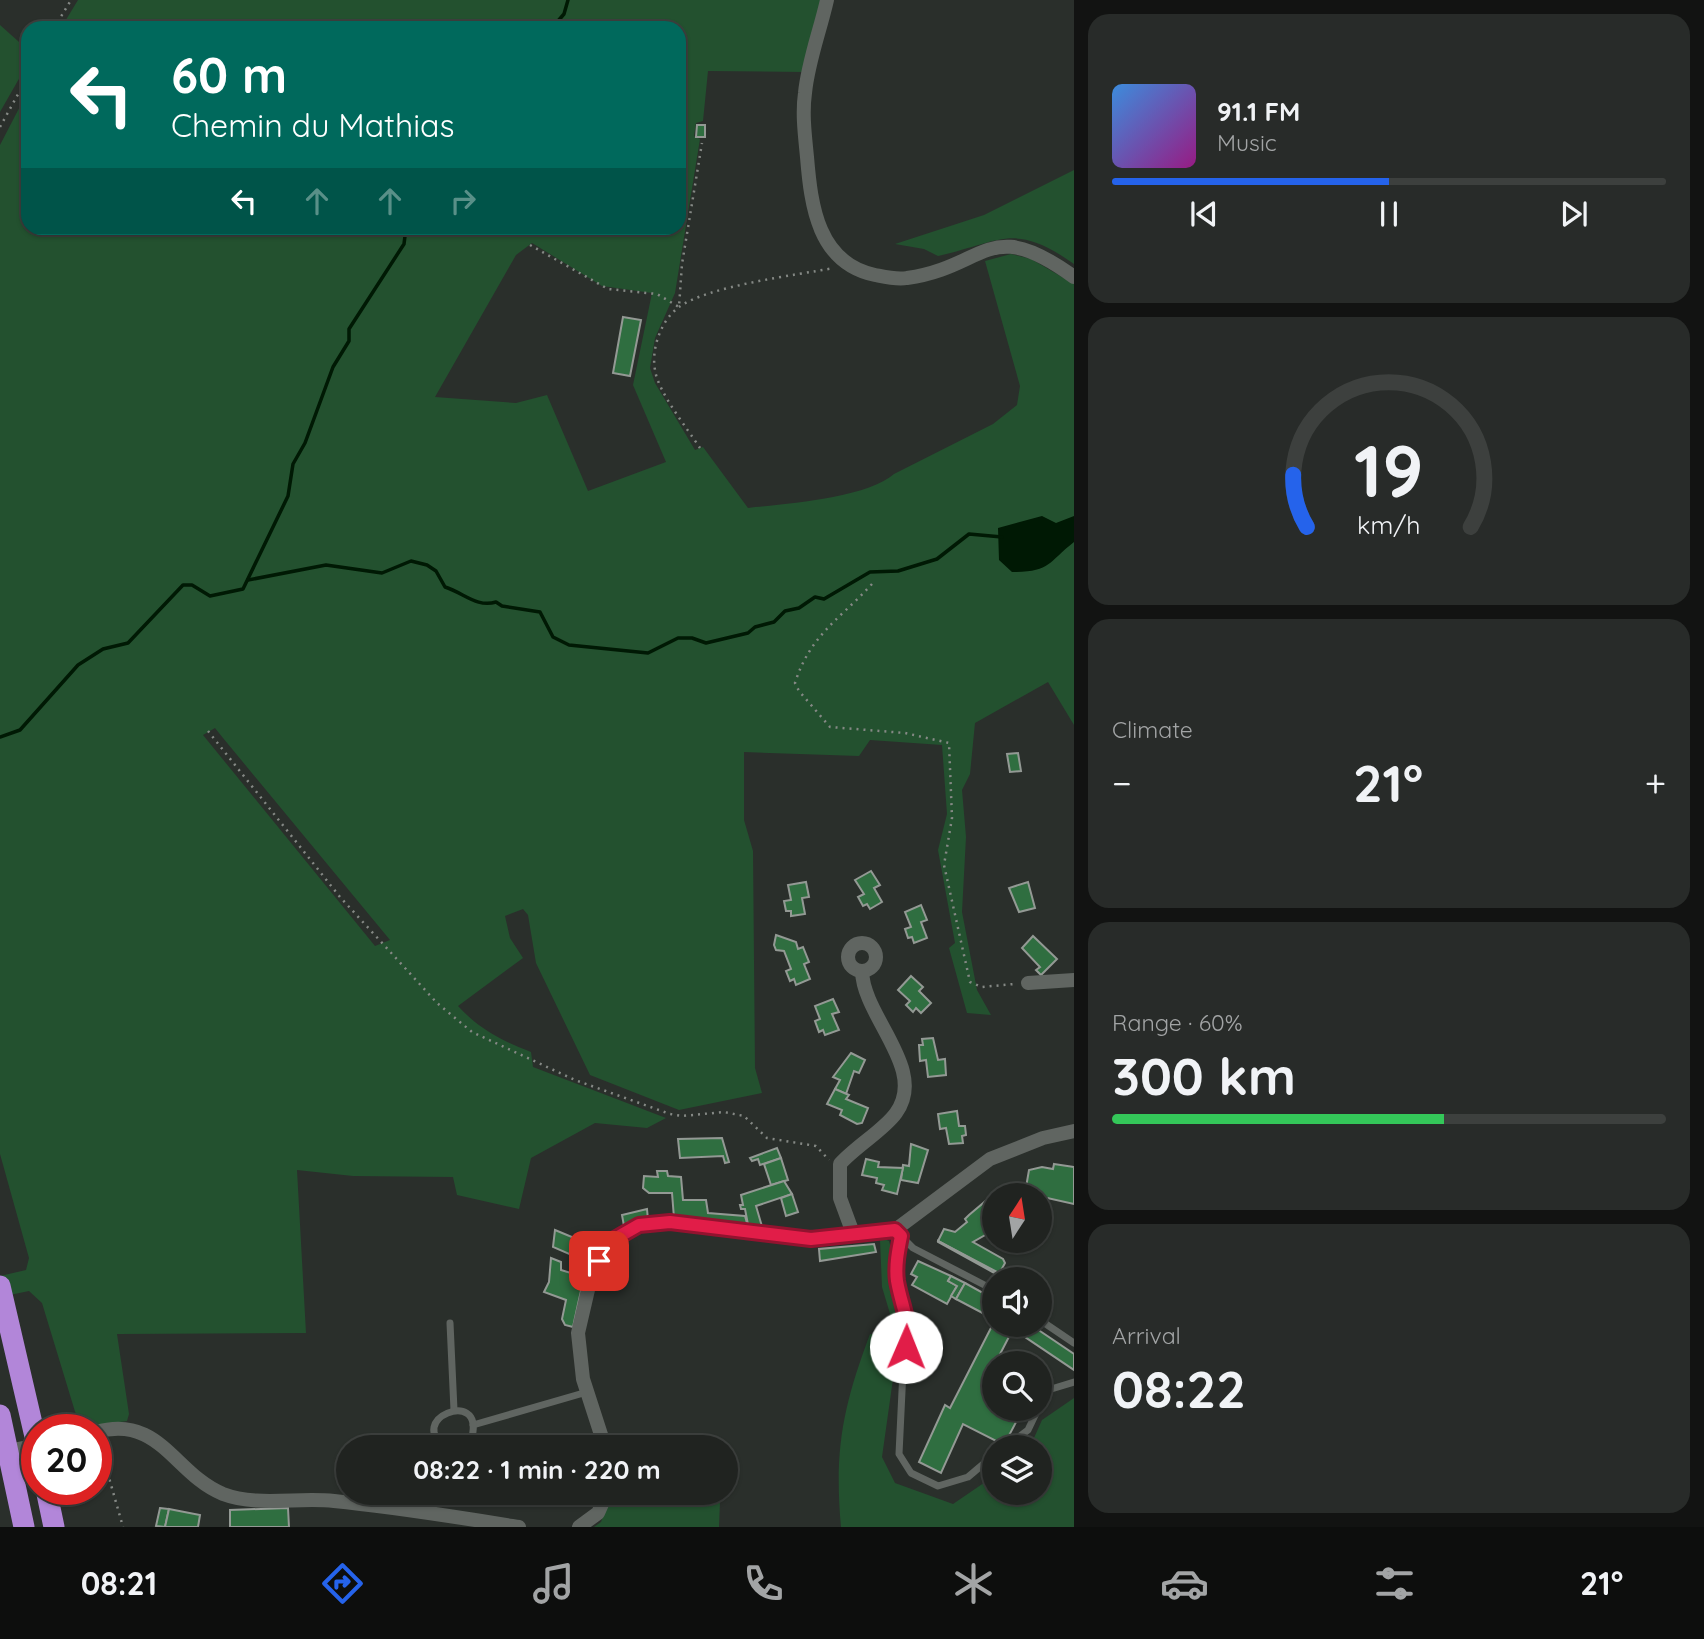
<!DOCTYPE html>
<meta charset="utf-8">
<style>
body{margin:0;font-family:Quicksand,sans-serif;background:#282b29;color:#f1f3f6;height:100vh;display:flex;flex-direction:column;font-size:26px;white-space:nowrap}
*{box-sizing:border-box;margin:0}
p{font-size:23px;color:#a2a4a5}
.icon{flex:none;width:38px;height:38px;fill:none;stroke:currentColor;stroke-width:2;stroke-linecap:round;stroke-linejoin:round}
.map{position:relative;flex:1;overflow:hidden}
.side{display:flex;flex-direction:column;gap:14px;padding:14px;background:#121312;width:630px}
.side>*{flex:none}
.hud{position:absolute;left:21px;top:21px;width:665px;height:214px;border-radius:21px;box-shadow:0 2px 5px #0004,0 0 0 2px #3d403e;background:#00695c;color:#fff;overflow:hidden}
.needle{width:46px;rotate:12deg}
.controls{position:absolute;left:982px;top:1183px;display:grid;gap:14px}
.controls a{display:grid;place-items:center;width:70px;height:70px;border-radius:50%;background:#202320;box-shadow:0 2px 5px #0004,0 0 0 2px #3d403e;font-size:35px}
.speed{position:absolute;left:21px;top:1414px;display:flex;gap:14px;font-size:35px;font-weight:700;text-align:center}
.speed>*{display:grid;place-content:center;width:91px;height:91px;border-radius:50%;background:#202320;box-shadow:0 2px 5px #0004,0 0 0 2px #3d403e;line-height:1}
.speed .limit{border:10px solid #d22;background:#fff;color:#111}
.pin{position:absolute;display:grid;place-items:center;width:60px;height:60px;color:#fff;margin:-30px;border-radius:14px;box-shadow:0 4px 10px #0006}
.me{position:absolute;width:77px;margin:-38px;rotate:1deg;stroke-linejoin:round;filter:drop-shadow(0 0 5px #0008)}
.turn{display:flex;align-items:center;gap:24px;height:147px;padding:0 35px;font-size:32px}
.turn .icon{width:91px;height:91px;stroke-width:2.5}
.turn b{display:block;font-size:49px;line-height:60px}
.lanes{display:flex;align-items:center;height:66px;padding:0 35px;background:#0003;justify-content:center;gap:35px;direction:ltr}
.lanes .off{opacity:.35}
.big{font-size:52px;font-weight:700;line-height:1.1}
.side .widget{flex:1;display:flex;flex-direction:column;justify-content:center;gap:10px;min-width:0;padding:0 24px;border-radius:21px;background:#282b29}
.side .dial{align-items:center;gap:0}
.dial svg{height:182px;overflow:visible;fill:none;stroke:#3d403e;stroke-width:7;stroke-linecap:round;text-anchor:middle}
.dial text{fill:#f1f3f6;stroke:none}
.song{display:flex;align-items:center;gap:21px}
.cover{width:84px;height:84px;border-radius:10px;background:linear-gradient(135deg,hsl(210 70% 55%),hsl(310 70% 35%))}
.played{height:7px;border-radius:4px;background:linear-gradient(90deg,#2563eb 50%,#3d403e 50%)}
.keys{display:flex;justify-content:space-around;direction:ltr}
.heat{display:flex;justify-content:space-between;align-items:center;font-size:38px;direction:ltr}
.charge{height:10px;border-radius:5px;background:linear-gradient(90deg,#34c759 60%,#3d403e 0)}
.trip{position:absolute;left:336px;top:1435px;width:402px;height:70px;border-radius:35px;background:#202320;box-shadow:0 2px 5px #0004,0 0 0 2px #3d403e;font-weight:700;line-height:70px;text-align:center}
.tabs{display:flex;height:112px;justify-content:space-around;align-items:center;background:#0d0e0d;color:#a2a4a5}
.tabs .icon{width:49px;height:49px}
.tabs .current{color:#2563eb}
.tabs b{font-size:32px;color:#f1f3f6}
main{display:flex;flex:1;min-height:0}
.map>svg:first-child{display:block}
.green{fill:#23512f;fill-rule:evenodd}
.water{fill:#001904}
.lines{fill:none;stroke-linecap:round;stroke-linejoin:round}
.stream{stroke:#001904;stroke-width:3.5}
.building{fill:#2f6e40;stroke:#939994;stroke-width:2}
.path{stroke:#858985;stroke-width:2.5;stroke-dasharray:2 5;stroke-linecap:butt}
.service{stroke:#606561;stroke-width:7}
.minor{stroke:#606561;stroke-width:14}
.motorway{stroke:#b286d9;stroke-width:21}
.route-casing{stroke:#92132f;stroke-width:18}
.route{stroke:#e11d48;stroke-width:12}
</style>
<main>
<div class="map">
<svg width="1074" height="1527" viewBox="0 0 1074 1527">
<rect width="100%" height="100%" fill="#2a2f2b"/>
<g class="green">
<path d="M78,0H823L805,72L708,71L703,121L696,123L694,136L700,139L675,293L655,338L650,368L655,383L695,450L703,447L748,508C785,504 867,498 894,474L993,424L1017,405L1020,386L985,261L1011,254L1031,259L1074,284V725L1048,682L975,723L970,774L962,790L966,837L962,912L977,990L991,1015L967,1013L949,948L955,943L938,850L947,814L942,745L870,740L859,756L744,752V820L753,851L755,1068L762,1093L679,1110L590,1075L536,963L528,915L523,909L505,916L510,938L523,958L458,1006C479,1029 502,1041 531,1052L533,1067L666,1118L647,1128L595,1123L531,1158L519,1209L457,1195L453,1177L353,1176L297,1170L306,1333L117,1334L129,1414L127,1421L80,1428L42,1303L29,1291L0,1297V1276L26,1270L29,1258L0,1154V145L28,91V228H679V28H61ZM532,243L602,286L652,293L633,385L666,462L588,491L547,395L516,403L435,397L516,255ZM215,728L223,738L390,940L375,946L203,735Z"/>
<polygon points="0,25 28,50 28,63 0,112"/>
<path d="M1074,170V264C1013,221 1002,242 938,256L924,249L895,244L984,215Z"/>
<path d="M884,1239L889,1241L891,1248L895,1293L902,1315L882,1457L895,1483L953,1504L994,1476V1493H1040V1447H1030L1042,1420L1074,1398V1527H841C834,1450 843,1406 870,1334L893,1336L894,1327L882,1287L880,1240Z"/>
<polygon points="612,1493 695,1493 720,1502 719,1527 594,1527 601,1522"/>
</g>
<path class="water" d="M1042,516L1056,523L1074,516V542C1047,563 1051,572 1012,572L999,560L998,528Z"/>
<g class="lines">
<g class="stream">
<polyline points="552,28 564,14 568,0"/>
<path d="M248,580L326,565L382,573L411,561L427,565L436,571L445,587C464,593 477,608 496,602L502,606L540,612L553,637L569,645L648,653L678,638H692L706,643L748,633L755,627L774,622L785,611L799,608L815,597L824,599L870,572L898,571L937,559L969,534L1002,537"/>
<polyline points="0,737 20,730 78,665 103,649 128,643 183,585 192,585 210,596 243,589 288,496 293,464 305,443 333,367 349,341 349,329 404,244 406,228"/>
</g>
</g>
<g class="building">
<polygon points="697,125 705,125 705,137 696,137"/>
<polygon points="623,317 641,320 630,376 613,373"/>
<polygon points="1018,753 1021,771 1010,772 1007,754"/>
<polygon points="871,871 880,885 874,888 882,902 870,909 867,904 863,906 858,897 864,894 855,880"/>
<polygon points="806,882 809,897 802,898 805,914 791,916 791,911 786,911 784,901 791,900 788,885"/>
<polygon points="1028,882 1035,908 1019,912 1009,888"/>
<polygon points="921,905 927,920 921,922 927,938 914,943 912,937 908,938 905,929 911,927 905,912"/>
<polygon points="776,935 796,942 798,949 803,947 809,962 804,964 810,979 796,985 794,979 790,981 786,971 791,969 784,951 776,950 774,945"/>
<polygon points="1033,936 1057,959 1041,975 1036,970 1040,967 1022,948"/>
<polygon points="911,976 923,987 919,991 931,1003 921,1013 916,1008 913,1012 906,1005 910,1001 898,990"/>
<polygon points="833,999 839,1012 832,1014 839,1030 825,1035 823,1030 819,1032 815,1021 820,1019 815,1006"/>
<polygon points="933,1038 938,1060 945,1059 946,1075 928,1077 926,1060 920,1061 919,1045 923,1045 922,1039"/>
<polygon points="851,1053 865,1060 859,1073 854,1071 846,1094 835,1089 840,1080 833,1077"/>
<polygon points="835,1089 849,1095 846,1099 868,1108 862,1123 857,1124 840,1115 842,1110 827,1104"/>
<polygon points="957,1111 959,1126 965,1126 966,1135 962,1136 963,1143 949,1144 946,1128 940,1129 938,1114"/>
<polygon points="722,1138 729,1162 725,1163 723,1156 680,1158 678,1139"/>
<polygon points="911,1144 928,1150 918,1183 901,1180 903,1165 909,1166"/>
<polygon points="777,1148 781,1158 760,1165 758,1159 752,1161 750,1158"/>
<polygon points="781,1158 788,1180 771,1185 764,1164"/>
<polygon points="866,1159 879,1162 878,1167 903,1168 897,1194 882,1190 884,1185 876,1183 877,1178 862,1175"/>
<polygon points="1054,1164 1074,1167 1074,1204 1025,1193 1029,1170 1042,1167 1053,1169"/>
<polygon points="657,1171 667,1171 668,1176 681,1177 683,1200 706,1200 708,1213 745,1216 749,1230 674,1218 672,1193 649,1193 643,1188 644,1176 658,1177"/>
<polygon points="784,1181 792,1194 756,1206 763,1230 749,1230 745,1209 741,1209 740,1205 743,1205 741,1195"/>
<polygon points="1001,1188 1007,1195 994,1195 994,1230 973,1242 1003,1259 1005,1263 999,1274 938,1241 944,1229 955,1232 967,1222 965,1219 969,1215"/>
<polygon points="792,1194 798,1212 786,1216 781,1198"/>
<polygon points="647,1209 648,1220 624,1226 622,1215"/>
<polygon points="555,1230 596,1247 590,1263 553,1247"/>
<polygon points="938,1241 999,1273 998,1275 938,1242"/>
<polygon points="874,1244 876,1252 820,1261 819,1249"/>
<polygon points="551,1258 561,1262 561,1270 584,1277 573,1327 565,1325 562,1319 566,1300 544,1292 549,1282"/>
<polygon points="918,1261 951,1276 948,1281 957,1286 947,1304 912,1285 917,1277 911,1274"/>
<polygon points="951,1276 965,1283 956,1299 951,1296 957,1286 948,1281"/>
<polygon points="965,1283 994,1299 994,1319 956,1299"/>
<polygon points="994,1322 994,1325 1031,1325 1074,1354 1074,1370 1013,1329 984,1385 994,1390 994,1409 1023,1409 1004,1445 963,1424 941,1473 919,1462 945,1405 950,1408"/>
<polygon points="552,1493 568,1493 569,1500 554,1503"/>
<polygon points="160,1508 169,1509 165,1527 156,1526"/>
<polygon points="288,1508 289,1527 230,1527 230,1510"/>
<polygon points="169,1509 200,1515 198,1527 165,1527"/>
</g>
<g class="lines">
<g class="path">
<polyline points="54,28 71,0"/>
<polyline points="0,127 28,76"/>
<polyline points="530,245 608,289 657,294 679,307 682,264 702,143"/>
<path d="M700,448C687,428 658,392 655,370C651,349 661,320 679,307C708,286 796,275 834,268"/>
<path d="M872,584C840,619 810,635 795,683L799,691L830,727L905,733L949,743L952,818L944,865L970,982L982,987L1014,984"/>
<polyline points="208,731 340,897 437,1003 472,1032 575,1080 670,1114 682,1116 724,1112 744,1116 767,1138 816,1146 829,1160"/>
<polyline points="100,1446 123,1527"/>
</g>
<g class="service">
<polyline points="899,1234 913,1248 994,1290"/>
<polyline points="901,1236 897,1258 897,1281 909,1325 903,1370 899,1454 911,1473 938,1486 968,1477 994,1455"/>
<polyline points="1040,1320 1074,1343"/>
<polyline points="450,1323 454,1410"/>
<polyline points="1040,1407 1048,1390 1074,1382"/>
<polyline points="473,1425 587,1392"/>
<path d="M447,1447C403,1421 484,1386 472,1437L461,1447"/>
<polyline points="1006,1447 1028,1430 1038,1409"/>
<polyline points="428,1513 432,1493"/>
</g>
<g class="minor">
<path d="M827,0C820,31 808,62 805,93C802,114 805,136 807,157C811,206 818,263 875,275C885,277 897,280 907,278C987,267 988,214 1074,277"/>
<circle cx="862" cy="957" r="14"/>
<polyline points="1028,983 1074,980"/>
<path d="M854,1236L840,1198V1164C856,1146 884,1130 896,1113C928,1069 863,1017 862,971"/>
<path d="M96,1432C160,1414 174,1474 223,1494C257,1507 298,1497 334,1501C396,1507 457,1517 519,1527"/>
<polyline points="605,1447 583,1379 578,1333 591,1277 606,1244 639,1225 670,1222 811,1239 895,1230 990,1159 1043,1138 1074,1131"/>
<polyline points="0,1453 37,1445"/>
<polyline points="579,1527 598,1513 607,1493"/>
</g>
<g class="motorway">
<polyline points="0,1286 37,1445"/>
<polyline points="0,1415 24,1527"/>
<polyline points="46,1489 54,1527"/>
</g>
</g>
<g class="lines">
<g class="route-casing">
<path id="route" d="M599,1261L606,1244L639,1225L670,1222L811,1239L895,1230L901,1236C898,1251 895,1266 897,1281C902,1309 910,1317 906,1347"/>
</g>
<use href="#route" class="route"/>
</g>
</svg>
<div class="controls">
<a><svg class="needle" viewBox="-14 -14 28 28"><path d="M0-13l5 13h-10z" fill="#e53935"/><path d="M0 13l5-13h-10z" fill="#a2a4a5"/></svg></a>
<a><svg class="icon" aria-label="sound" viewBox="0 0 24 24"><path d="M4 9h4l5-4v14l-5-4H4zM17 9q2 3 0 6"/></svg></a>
<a><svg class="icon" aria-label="search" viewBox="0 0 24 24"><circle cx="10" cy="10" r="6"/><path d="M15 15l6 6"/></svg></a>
<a><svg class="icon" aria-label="layers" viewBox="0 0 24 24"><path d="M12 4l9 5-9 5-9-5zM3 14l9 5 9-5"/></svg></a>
</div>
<div class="speed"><div class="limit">20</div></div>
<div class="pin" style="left:599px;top:1261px;background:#d93025"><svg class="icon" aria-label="arrive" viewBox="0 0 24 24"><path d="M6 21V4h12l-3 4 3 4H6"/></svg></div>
<svg class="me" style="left:906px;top:1347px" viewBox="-20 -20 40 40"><circle r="19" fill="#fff"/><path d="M0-13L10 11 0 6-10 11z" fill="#e11d48"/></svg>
<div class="trip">08:22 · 1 min · 220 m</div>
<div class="hud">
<div class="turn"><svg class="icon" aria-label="left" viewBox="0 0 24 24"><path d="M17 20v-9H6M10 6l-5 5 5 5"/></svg><div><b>60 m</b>Chemin du Mathias</div></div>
<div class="lanes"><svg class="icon" aria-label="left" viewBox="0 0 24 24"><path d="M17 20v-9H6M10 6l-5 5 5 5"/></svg><svg class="icon off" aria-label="ahead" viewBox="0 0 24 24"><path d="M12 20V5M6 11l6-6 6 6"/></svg><svg class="icon off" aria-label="ahead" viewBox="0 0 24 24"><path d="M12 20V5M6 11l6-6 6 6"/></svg><svg class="icon off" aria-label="right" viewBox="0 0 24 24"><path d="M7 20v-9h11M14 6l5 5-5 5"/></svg></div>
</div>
</div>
<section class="side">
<div class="widget">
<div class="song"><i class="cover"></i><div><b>91.1 FM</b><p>Music</p></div></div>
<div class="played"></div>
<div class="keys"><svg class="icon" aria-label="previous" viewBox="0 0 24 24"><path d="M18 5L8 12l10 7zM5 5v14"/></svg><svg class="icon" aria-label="pause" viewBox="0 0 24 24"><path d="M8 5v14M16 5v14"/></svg><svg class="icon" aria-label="next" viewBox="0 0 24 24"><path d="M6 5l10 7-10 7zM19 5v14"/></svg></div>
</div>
<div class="widget dial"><svg viewBox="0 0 100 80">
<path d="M14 69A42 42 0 1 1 86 69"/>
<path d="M14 69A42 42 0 0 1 8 46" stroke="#2563eb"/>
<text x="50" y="56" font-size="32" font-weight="700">19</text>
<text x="50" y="72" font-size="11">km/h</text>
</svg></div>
<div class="widget"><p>Climate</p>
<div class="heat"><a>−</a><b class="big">21°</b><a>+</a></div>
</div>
<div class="widget"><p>Range · 60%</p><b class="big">300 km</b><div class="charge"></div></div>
<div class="widget"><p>Arrival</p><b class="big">08:22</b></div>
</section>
</main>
<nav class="tabs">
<b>08:21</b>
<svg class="icon current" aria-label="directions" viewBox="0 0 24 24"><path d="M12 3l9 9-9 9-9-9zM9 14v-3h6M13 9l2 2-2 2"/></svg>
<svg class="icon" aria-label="music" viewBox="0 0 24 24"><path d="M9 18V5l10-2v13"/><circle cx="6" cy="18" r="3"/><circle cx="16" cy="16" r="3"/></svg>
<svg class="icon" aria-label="phone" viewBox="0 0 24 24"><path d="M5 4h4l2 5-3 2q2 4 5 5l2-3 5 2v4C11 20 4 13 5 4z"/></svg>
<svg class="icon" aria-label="climate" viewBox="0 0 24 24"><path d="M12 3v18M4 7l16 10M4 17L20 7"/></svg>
<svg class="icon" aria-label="car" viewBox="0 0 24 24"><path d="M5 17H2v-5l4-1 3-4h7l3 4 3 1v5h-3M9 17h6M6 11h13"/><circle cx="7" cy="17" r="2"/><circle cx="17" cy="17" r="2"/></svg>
<svg class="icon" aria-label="filters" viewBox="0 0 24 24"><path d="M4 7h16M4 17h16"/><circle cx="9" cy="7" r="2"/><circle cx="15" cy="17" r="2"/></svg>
<b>21°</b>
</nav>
